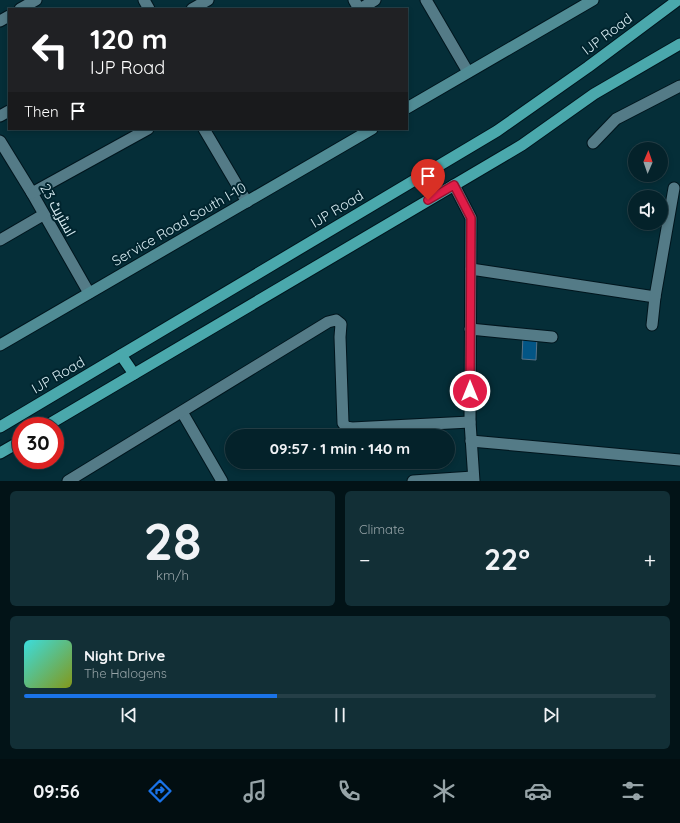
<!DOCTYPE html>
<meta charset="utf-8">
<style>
body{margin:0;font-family:Quicksand,Cairo,sans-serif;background:#122f36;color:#f1f3f6;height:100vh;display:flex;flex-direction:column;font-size:15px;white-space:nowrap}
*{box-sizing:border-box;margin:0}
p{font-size:13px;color:#97a4a8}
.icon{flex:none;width:22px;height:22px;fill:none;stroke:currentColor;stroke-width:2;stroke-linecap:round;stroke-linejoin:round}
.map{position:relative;height:481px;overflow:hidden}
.drawer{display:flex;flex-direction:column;gap:10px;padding:10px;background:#021317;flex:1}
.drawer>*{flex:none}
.top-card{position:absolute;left:8px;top:8px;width:400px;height:122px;border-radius:0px;box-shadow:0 2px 6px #0003,0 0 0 1px #253f47;background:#202124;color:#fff;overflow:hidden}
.needle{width:26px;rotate:2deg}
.controls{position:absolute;left:628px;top:142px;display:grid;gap:8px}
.controls a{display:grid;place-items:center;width:40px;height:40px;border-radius:50%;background:#04222a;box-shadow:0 2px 6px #0003,0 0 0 1px #253f47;font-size:20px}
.speed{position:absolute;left:12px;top:417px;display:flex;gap:8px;font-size:20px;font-weight:700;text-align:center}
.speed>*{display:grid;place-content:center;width:52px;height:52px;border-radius:50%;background:#04222a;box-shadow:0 2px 6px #0003,0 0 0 1px #253f47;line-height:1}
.speed .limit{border:6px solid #d22;background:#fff;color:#111}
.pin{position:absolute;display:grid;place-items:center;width:34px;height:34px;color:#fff;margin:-41px -17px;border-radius:50% 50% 50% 0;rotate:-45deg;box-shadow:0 0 4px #0007}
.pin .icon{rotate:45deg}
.me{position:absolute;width:44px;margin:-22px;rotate:0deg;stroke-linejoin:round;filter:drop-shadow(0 0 3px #0008)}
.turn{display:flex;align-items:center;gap:14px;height:84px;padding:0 16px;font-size:18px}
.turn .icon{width:52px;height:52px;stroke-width:2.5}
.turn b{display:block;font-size:28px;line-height:34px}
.then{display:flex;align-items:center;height:38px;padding:0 16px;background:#0003;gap:8px;font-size:15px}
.big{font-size:30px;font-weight:800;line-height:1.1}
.drawer .tile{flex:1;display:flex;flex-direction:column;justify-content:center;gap:6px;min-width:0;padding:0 14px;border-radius:6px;background:#122f36}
.drawer .dial{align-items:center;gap:0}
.dial b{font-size:52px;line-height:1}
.song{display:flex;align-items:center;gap:12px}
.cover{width:48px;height:48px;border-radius:6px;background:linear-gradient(135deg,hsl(180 70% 55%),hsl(70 70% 35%))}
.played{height:4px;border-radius:2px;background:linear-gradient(90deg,#1a73e8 40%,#253f47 40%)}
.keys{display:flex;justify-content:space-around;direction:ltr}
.heat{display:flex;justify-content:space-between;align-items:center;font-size:22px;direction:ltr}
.drawer .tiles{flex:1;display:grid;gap:10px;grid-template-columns:1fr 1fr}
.tile:last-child{grid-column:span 2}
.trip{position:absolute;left:225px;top:429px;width:230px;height:40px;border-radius:20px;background:#04222a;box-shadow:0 2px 6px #0003,0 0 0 1px #253f47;font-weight:800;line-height:40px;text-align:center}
.tabs{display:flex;height:64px;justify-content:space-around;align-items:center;background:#020e11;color:#97a4a8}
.tabs .icon{width:28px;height:28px}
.tabs .on{color:#1a73e8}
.tabs b{font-size:18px;color:#f1f3f6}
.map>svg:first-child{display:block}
.building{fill:#035585;stroke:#577288}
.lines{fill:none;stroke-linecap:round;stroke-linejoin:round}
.minor-casing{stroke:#00151d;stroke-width:13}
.secondary-casing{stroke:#00151d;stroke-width:13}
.trunk-casing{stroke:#00151d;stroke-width:13}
.minor{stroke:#547b87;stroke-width:11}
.secondary{stroke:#508c95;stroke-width:11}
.trunk{stroke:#4aa8ac;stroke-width:11}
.route-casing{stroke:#92132f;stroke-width:10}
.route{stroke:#e11d48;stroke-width:7}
.labels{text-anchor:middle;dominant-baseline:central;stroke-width:4;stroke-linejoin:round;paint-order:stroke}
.street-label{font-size:14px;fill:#d8edf3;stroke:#00242e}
</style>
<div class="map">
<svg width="680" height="481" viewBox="0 0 680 481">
<rect width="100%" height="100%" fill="#052e38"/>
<polygon class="building" points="523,335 537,337 536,360 522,359"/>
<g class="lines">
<g class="minor-casing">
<g id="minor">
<polyline points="144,0 149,9"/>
<polyline points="354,0 359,9"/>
<polyline points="426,0 468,72"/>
<polyline points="20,9 36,0"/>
<polyline points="192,9 208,0"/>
<polyline points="360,9 375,0"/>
<polyline points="0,21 9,16"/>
<polyline points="0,116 9,111"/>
<polyline points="204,129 247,202"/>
<polyline points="0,141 32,193 89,293"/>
<polyline points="593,143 616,119 680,86"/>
<polyline points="454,185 471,218 470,422 474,481"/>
<polyline points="32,193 148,129"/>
<polyline points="0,240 43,215"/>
<polyline points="471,269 655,297"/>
<polyline points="652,325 655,297 674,188"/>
<polyline points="470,329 552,337"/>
<polyline points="182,412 222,481"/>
<polyline points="471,441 680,460"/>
<polyline points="68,481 328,322 336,320 341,324 340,337 343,423 346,427 352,428 470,422"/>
<polyline points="413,481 473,477"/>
</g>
</g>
<g class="secondary-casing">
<g id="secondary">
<polyline points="407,108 593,0"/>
<polyline points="0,345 372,129"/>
</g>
</g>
<g class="trunk-casing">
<g id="trunk">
<polyline points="121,355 134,374"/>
<polyline points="46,426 522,145 594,94 680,44"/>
<polyline points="0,427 497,131 588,67 678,0"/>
<polyline points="0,453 21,441"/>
</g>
</g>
<use href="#minor" class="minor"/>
<use href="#secondary" class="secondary"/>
<use href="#trunk" class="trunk"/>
</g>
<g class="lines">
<g class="route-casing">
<polyline id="route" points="428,200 454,185 471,218 470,391"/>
</g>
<use href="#route" class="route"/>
</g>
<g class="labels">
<g class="street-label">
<text transform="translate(607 34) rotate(-37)">IJP Road</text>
<text transform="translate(337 209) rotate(-31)">IJP Road</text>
<text transform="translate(58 210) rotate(61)">اسٹریٹ 23</text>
<text transform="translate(179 224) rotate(-30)">Service Road South I-10</text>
<text transform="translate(58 375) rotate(-30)">IJP Road</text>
</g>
</g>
</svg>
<div class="controls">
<a><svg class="needle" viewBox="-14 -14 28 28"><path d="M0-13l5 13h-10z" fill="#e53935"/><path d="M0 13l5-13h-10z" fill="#97a4a8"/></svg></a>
<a><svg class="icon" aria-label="sound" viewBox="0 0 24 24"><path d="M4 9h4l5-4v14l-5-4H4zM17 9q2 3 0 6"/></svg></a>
</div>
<div class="speed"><div class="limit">30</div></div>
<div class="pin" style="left:428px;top:200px;background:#d93025"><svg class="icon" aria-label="arrive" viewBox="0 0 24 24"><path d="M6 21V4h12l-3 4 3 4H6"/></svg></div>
<svg class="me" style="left:470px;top:391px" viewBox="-20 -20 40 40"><circle r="17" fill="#e11d48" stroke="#fff" stroke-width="3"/><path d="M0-11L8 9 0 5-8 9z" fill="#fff"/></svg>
<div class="trip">09:57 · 1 min · 140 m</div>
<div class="top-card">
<div class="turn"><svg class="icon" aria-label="left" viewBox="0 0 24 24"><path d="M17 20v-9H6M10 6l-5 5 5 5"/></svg><div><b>120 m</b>IJP Road</div></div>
<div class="then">Then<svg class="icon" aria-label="arrive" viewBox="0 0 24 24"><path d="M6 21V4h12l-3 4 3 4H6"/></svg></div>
</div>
</div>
<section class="drawer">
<div class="tiles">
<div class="tile dial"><b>28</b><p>km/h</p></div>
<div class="tile"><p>Climate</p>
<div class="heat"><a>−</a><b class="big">22°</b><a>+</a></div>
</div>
<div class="tile">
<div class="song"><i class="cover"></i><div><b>Night Drive</b><p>The Halogens</p></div></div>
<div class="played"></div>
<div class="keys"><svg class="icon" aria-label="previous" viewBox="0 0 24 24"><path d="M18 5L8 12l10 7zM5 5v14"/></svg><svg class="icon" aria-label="pause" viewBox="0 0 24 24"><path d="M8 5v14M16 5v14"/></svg><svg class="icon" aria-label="next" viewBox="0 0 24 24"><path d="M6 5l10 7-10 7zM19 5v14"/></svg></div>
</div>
</div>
</section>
<nav class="tabs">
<b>09:56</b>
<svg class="icon on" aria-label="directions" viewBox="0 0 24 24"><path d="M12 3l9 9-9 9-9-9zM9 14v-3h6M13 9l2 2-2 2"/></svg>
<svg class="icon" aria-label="music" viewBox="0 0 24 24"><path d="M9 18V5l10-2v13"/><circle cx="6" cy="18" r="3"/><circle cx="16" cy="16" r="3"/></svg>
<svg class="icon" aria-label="phone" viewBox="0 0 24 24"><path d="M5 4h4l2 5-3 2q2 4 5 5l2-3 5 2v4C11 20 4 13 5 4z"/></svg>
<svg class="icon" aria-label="climate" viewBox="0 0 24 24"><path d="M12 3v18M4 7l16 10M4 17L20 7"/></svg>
<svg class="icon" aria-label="car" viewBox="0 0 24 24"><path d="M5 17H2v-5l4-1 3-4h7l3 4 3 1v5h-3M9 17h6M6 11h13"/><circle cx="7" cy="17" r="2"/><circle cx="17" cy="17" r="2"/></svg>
<svg class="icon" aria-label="filters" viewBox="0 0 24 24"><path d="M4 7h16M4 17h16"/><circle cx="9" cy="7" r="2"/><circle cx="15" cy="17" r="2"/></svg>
</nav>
